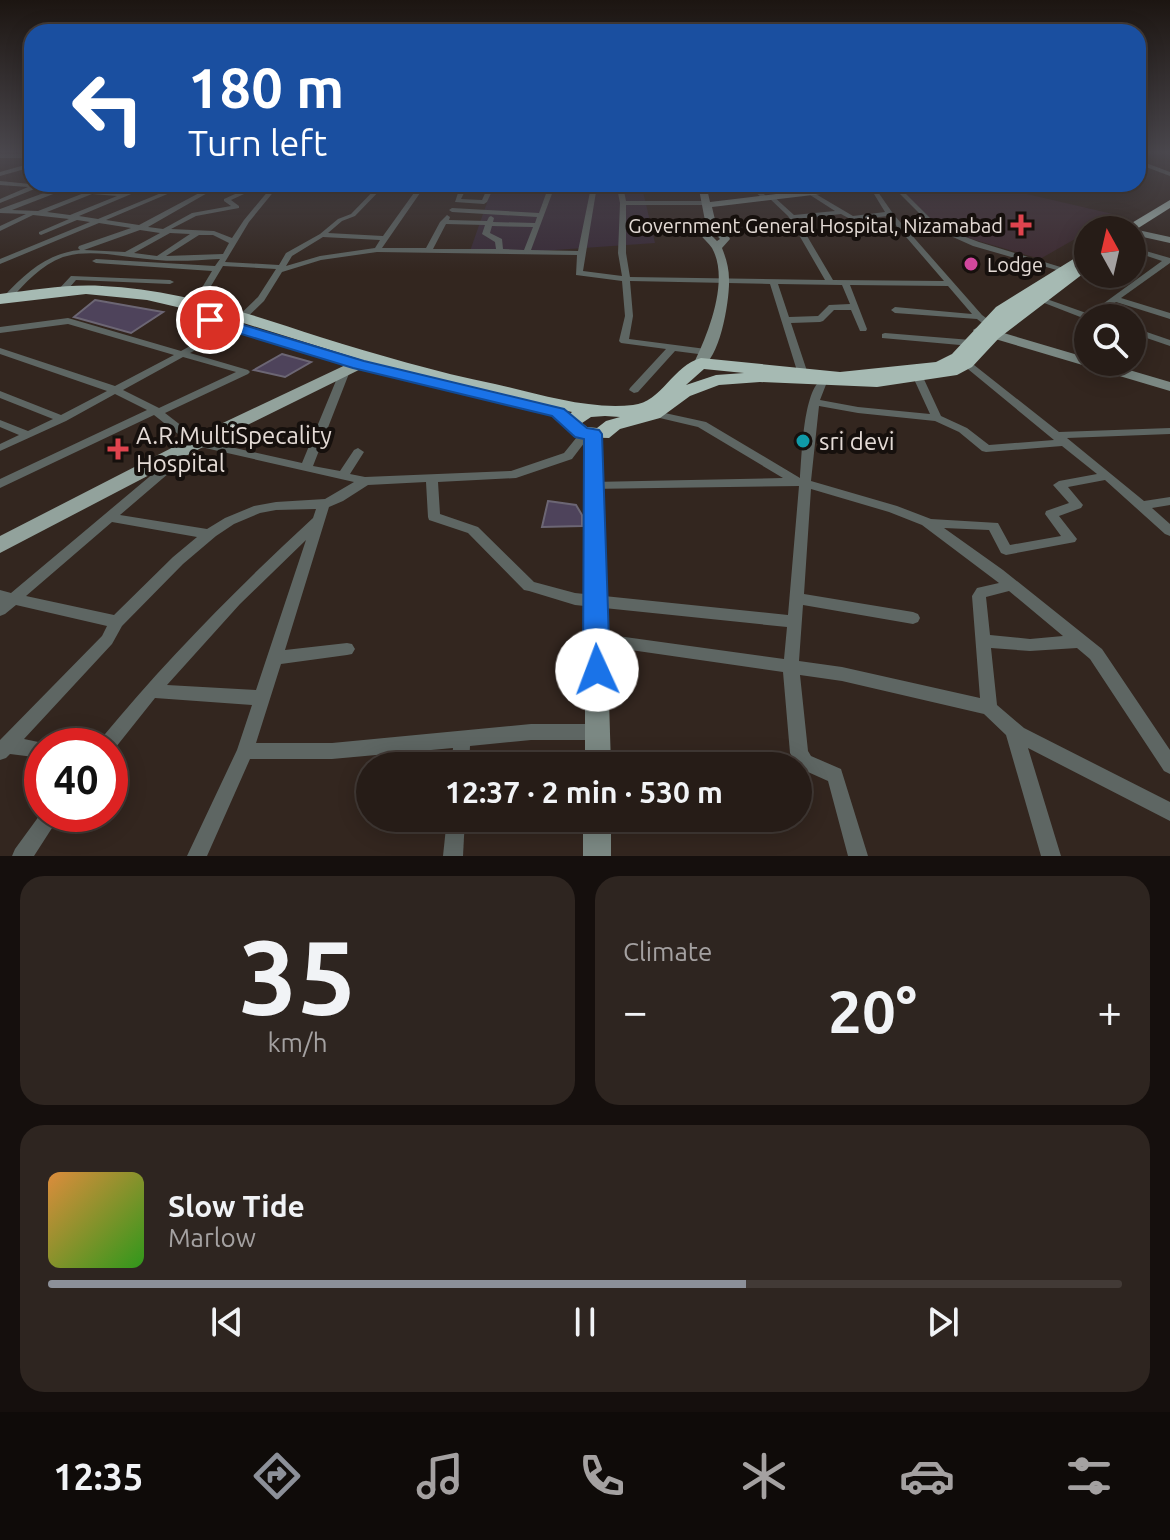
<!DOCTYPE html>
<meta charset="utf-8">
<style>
body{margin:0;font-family:Ubuntu,sans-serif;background:#2e2520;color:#f1f3f6;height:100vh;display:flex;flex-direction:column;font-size:30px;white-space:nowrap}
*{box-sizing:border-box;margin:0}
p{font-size:26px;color:#a4a1a1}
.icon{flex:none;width:44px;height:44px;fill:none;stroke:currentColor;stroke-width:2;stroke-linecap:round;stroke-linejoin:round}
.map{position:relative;height:856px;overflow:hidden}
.details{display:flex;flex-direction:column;gap:20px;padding:20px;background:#150f0d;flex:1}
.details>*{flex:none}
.top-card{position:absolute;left:24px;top:24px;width:1122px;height:168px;border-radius:24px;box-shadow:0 4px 20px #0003,0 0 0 2px #423a36;background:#1a4fa0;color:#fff;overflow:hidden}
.needle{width:52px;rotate:352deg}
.buttons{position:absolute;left:1074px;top:216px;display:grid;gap:16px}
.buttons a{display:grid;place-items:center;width:72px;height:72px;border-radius:50%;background:#261c17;box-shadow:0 4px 20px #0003,0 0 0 2px #423a36;font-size:40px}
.speed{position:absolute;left:24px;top:728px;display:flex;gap:16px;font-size:40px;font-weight:700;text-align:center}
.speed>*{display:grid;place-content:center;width:104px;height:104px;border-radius:50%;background:#261c17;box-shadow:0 4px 20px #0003,0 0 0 2px #423a36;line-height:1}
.speed .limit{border:12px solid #d22;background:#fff;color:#111}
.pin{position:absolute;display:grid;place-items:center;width:68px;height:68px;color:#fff;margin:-34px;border:4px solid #fff;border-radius:50%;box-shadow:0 2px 8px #0007}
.me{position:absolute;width:88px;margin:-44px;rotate:358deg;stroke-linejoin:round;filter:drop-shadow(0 0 6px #0008)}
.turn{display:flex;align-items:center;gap:28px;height:168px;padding:0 32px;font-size:36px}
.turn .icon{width:104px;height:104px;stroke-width:2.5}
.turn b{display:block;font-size:56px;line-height:68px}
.big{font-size:60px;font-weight:700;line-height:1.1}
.details .card{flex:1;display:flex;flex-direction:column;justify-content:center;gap:12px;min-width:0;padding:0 28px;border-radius:24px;background:#2e2520}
.details .dial{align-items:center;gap:0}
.dial b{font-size:104px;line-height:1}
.song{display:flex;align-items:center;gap:24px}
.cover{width:96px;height:96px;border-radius:12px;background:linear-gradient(135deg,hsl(30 70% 55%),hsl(110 70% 35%))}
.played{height:8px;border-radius:4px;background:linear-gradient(90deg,#8c9099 65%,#423a36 65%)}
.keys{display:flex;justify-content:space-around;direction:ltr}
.heat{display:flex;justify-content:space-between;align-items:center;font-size:44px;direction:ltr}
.details .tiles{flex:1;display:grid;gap:20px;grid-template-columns:1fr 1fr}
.card:last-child{grid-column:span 2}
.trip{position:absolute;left:356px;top:752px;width:456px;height:80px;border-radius:40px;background:#261c17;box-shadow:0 4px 20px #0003,0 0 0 2px #423a36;font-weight:700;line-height:80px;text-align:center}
.dock{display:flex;height:128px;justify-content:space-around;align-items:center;background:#0f0b09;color:#a4a1a1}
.dock .icon{width:56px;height:56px}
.dock .current{color:#8c9099}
.dock b{font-size:36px;color:#f1f3f6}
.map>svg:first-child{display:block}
.education{fill:#392b38}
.medical{fill:#3d2a31}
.building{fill:#4e435b;stroke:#6c6674;stroke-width:2}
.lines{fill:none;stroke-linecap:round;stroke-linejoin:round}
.street{fill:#5e6663;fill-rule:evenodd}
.secondary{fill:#7b8883;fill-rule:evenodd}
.primary{fill:#92a29c;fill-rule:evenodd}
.highway{fill:#a6bab3;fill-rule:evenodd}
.route{fill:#1a73e8;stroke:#114b97;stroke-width:2}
.health-dot{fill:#e0444e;stroke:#16100d;stroke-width:3}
.hotel-dot{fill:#d1479c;stroke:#16100d;stroke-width:3}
.culture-dot{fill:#0f9aa8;stroke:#16100d;stroke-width:3}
.labels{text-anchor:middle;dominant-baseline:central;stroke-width:8;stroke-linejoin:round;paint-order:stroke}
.far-poi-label{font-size:20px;fill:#e4dbd6;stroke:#16100d;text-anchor:end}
.poi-label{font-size:24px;fill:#e4dbd6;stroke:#16100d;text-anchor:start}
</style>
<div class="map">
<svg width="1170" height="856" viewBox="0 0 1170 856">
<rect width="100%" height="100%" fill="#33261f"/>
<polygon class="education" points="642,187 655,243 527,252 470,251 490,194"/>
<polygon class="medical" points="984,184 1117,215 1040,259 958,235 931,219 896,185"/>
<g class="building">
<polygon points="95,300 163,312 131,333 74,317"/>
<polygon points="282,354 311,362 285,377 254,370"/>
<polygon points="548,501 576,505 582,515 582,526 542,527"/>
</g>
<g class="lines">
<g class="street">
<rect x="0" y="154" width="32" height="4"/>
<polygon points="1138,160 1170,172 1170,176 1138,164"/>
<polygon points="32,163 32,167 0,176 0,172"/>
<path d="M0,181L91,190L106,184H114L100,191L125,193L147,184H155L79,216L98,219L183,184H191L106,220L139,225L216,184H223L148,227L163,229L192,213L231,206L224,201V199L255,185H259V187L231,200L239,206V208L196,216L171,229L214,231L232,238L244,220L274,184H280L249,222L225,262L279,265L286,253L320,234L338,219L351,214L380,184H386L355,216L342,221L328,233L383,236L416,190L418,189H462L465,191L461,199L482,200L487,189L490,187L621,189L624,191L626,201H708L711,203L708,205H626V253L630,277L825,280L788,216L767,196L772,195L794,215L835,211L807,193V191L809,190L853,216L885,212L874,194L864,186L869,185L878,192L894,215L982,315L997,326V330H991L977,319L895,313L891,310L895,307L972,314L948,286L850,285L867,329L866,331H860L851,310H834L823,321L820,322L791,323L808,374L803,377L798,374L770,284L630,281L633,316L629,339L706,349L711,352L706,355L675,351L638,392L634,393L629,390L630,388L666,349L621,343L619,341L625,316L622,281L576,275L577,255L377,252L321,260L282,272L264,301L235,329L190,353L248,370L250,372L248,374L165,413L200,440L302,463L340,371L342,369H348L350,371L313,466L340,471L354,450L358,448L364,452L350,474L365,477L511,471L564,453L581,432H589L591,434L572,459L516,478L438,482L440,514L478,527L534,582L575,593L788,615L799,486L588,489L586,486L588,483L592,482L783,478L698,427L647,415L646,413L647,411L651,410L706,422L800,478C802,455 803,391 822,379L827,382L820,400L858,407L930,414L913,377L918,374L922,375L941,416L967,428L989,445L1054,440L963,365L961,363L963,361H969L1059,432L1170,428V434L1067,438L1144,501L1170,497V505L1152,508L1170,524V536L1165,534L1105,480L1068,487L1083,505L1081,508L1059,516L1077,539L1075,542L1006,555L1001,553L989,530L944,528L1003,570L1102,649L1170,750V774L1164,771L1090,659L1077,648L1030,651L991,648L997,705L1024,728L1170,802V821L1028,748L1061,856H1041L1006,735L984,714L842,681L800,675L808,751L811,756L841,769L868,856H848L828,781L799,768L790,753L783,672L596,645L591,643L588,639L591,635L596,633L784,659L787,627L575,605L529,591L524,590L468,533L429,520L428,517L426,482L368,485L343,501L329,507L285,650L347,643L352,644L355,649L352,654L347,655L281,664L256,743H332L531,724H598L604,726L607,732L604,738L598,740H531L470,746L469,766H451L453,748L332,759H250L207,856H187L237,750L252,705L155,698L112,752L110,753V746H97L100,740C165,661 237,588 313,518L316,509L276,510L260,513L234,524L216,536L183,564L122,626L112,644L24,739L48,744L49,746H42V758L10,754L6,758L0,760V740L102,636L107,626L16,605L5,614L0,616V590L11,593L161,467L171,451L175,450L181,454L169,473L120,515L207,529L225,518L254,506L276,502L325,499L354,482L192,445L154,415L0,488V479L147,410L115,394L66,421L0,451V444L19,435L0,427V420L28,431L53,419L0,398V391L61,415L107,391L0,354V348L115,386L174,355L68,324L0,333V327L68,318L181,351L229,325L258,297L276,269L223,266L199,306L195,309L191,306L212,271L96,263L92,261L96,259L215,266L220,259C199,260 178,262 157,260C127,258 92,248 63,257C41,265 25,283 10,300H4V296C26,273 47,253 80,250L78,248L79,246L131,228L99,223L0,264V259L90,222L77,220L41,235L39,234V232L69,219L33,215L0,231V226L26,214L0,213V209L52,190L37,188L0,203V199L28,187L0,185ZM61,191L84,193L38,211L12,210ZM492,191H547L539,213L452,208L449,210L452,212L537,217L535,223L493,222L494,218L491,216L489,217L487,221L449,220L450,217L447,215L440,222L426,248H382L420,193H458L455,202L484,204L487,202ZM553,191L590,192L578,251L531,250ZM596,192L618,193L620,203L618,253L622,276L583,271ZM92,194L117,196L70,215L47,212ZM841,214L852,220L888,216L944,281L833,280L797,219ZM446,224L485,225L482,234L495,242L496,249H433ZM492,226L533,227L524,250L503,249L502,239L490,233ZM140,230L160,233L125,252L84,250ZM170,233L190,234L157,256L134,253ZM199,235H213L229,243L223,254L166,256ZM323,237L380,240L375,248L320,256L286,266L292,256ZM778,284L842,285L850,304L829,305L818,316L789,317ZM183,357L236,372L159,408L123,390ZM819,406L858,413L935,421L959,432L982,451L986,452L1062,446L1097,474L1059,481L1053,485L1069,503L1046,511L1045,514L1061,536L1010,545L998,523L931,519L897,506L811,481ZM811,489L889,512L922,525L999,583L977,588L972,596L980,698L842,667L799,661L803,605L913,624L918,622L920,618L918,614L913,612L804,594ZM112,522L197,537L173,557L114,615L26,596ZM306,540L256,690L167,685L240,604ZM1009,591L1063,636L1030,639L990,635L986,597Z"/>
<polygon points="197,184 205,184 193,190 188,189"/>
<polygon points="746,184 753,184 766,196 761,197"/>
<polygon points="779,184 786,184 797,193 792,194"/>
<polygon points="890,184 896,184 939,227 979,242 1067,269 1060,271 973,246 935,229"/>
<polygon points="1132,247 1170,258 1170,263 1121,298 1170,313 1170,319 1116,302 1096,318 1088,318 1088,320 1034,299 1035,297 1041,297 1089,314 1162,261 1132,251"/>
<polygon points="71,276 170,280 174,282 170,284 76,280 63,295 57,295 57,291"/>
<polygon points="1132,327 1170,340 1170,346 1132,333"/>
<polygon points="885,333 971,340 976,343 971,346 882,338 882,334"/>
<polygon points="42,812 42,814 61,814 34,856 12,856 15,849"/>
<polygon points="447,818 465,818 463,856 443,856"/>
</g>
<g class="secondary">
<path d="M698,184H706L710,202L858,184H884L880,187L712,207L716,224L725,229L730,239L722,248C726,258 729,268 729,279C730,299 720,360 701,367L694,363C708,334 730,280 712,248C709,243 703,239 700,234L706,226ZM713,231L720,239L717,241L710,234Z"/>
<polygon points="1138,230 1170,237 1170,243 1134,235 1134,231"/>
<polygon points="980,326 1088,358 1088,362 1102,362 1170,382 1170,391 975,333 973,330"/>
<polygon points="593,429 601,434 611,766 585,766 585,434"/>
<rect x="583" y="818" width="28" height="38"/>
</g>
<polygon class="primary" points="371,353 379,358 377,361 203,447 0,553 0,536 189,439"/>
<g class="highway">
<polygon points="1170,200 1170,208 1132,232 1120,230"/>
<path d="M1088,250V270L999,338L972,367L957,375L877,387L760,382L719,385L690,396L660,418L620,429L609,438L574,437L561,422L572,412L417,377L237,321L147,300L86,294L0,304V294C34,290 68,284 102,286C177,289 250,314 320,337C378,355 436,372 495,384C539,394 588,410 633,405C662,402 673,365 701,358L840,372L936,362L952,354L996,307ZM704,369L744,373L716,375L686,385ZM605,416L620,417L606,421L597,428L587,427L582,423L591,417Z"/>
</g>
</g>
<linearGradient id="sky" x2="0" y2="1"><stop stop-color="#1c1511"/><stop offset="0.56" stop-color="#4a474d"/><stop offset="1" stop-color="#4a474d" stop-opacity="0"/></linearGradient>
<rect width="1170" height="272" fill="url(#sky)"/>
<polygon class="route" points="210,315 364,361 564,409 587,428 599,430 602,434 610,670 606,678 597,681 587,678 583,670 584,439 575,437 552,416 353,368 205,323 203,320"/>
<g class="health-dot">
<path d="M1017 213h8v8h8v8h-8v8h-8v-8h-8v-8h8z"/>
<path d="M114 437h8v8h8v8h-8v8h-8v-8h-8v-8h8z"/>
</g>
<circle class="hotel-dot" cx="971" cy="264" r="8"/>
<circle class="culture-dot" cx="803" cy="441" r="8"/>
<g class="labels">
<g class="far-poi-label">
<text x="1003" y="225">Government General Hospital, Nizamabad</text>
<text x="987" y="264" text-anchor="start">Lodge</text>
</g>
<g class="poi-label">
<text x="136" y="435">A.R.MultiSpecality<tspan x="136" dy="28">Hospital</tspan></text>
<text x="819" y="441">sri devi</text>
</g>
</g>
</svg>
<div class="buttons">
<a><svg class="needle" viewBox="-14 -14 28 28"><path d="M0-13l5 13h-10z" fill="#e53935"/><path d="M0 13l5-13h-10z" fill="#a4a1a1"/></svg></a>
<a><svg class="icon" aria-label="search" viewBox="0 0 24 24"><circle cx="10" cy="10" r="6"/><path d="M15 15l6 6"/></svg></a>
</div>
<div class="speed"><div class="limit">40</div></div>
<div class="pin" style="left:210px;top:320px;background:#d93025"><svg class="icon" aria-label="arrive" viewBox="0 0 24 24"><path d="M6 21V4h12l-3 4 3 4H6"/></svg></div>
<svg class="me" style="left:597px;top:670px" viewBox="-20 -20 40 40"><circle r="19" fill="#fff"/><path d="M0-13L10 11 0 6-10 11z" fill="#1a73e8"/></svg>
<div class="trip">12:37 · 2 min · 530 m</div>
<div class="top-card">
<div class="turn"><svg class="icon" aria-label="left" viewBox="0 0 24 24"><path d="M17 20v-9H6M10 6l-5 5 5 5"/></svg><div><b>180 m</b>Turn left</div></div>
</div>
</div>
<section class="details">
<div class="tiles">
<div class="card dial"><b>35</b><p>km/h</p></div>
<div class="card"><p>Climate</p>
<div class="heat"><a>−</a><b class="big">20°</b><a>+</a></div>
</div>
<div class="card">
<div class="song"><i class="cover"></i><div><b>Slow Tide</b><p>Marlow</p></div></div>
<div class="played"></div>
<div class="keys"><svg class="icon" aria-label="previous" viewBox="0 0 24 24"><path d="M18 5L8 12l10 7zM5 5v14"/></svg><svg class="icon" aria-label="pause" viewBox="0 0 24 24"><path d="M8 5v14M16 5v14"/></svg><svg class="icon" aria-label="next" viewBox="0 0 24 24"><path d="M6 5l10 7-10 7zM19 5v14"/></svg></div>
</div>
</div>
</section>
<nav class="dock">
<b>12:35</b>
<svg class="icon current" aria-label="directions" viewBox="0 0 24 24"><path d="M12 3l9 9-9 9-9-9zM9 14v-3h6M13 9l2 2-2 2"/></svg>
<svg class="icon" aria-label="music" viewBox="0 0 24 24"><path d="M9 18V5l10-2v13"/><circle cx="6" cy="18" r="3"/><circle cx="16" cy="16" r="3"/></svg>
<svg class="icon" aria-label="phone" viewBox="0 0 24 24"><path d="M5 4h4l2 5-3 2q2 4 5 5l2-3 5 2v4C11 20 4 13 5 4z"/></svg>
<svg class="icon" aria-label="climate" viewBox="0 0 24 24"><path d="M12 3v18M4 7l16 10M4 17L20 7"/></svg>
<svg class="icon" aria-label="car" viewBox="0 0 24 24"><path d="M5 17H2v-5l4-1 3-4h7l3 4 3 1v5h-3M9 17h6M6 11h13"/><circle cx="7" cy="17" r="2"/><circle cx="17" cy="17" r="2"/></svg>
<svg class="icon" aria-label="filters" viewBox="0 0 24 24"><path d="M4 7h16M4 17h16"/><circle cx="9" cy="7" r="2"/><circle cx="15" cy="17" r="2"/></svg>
</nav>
